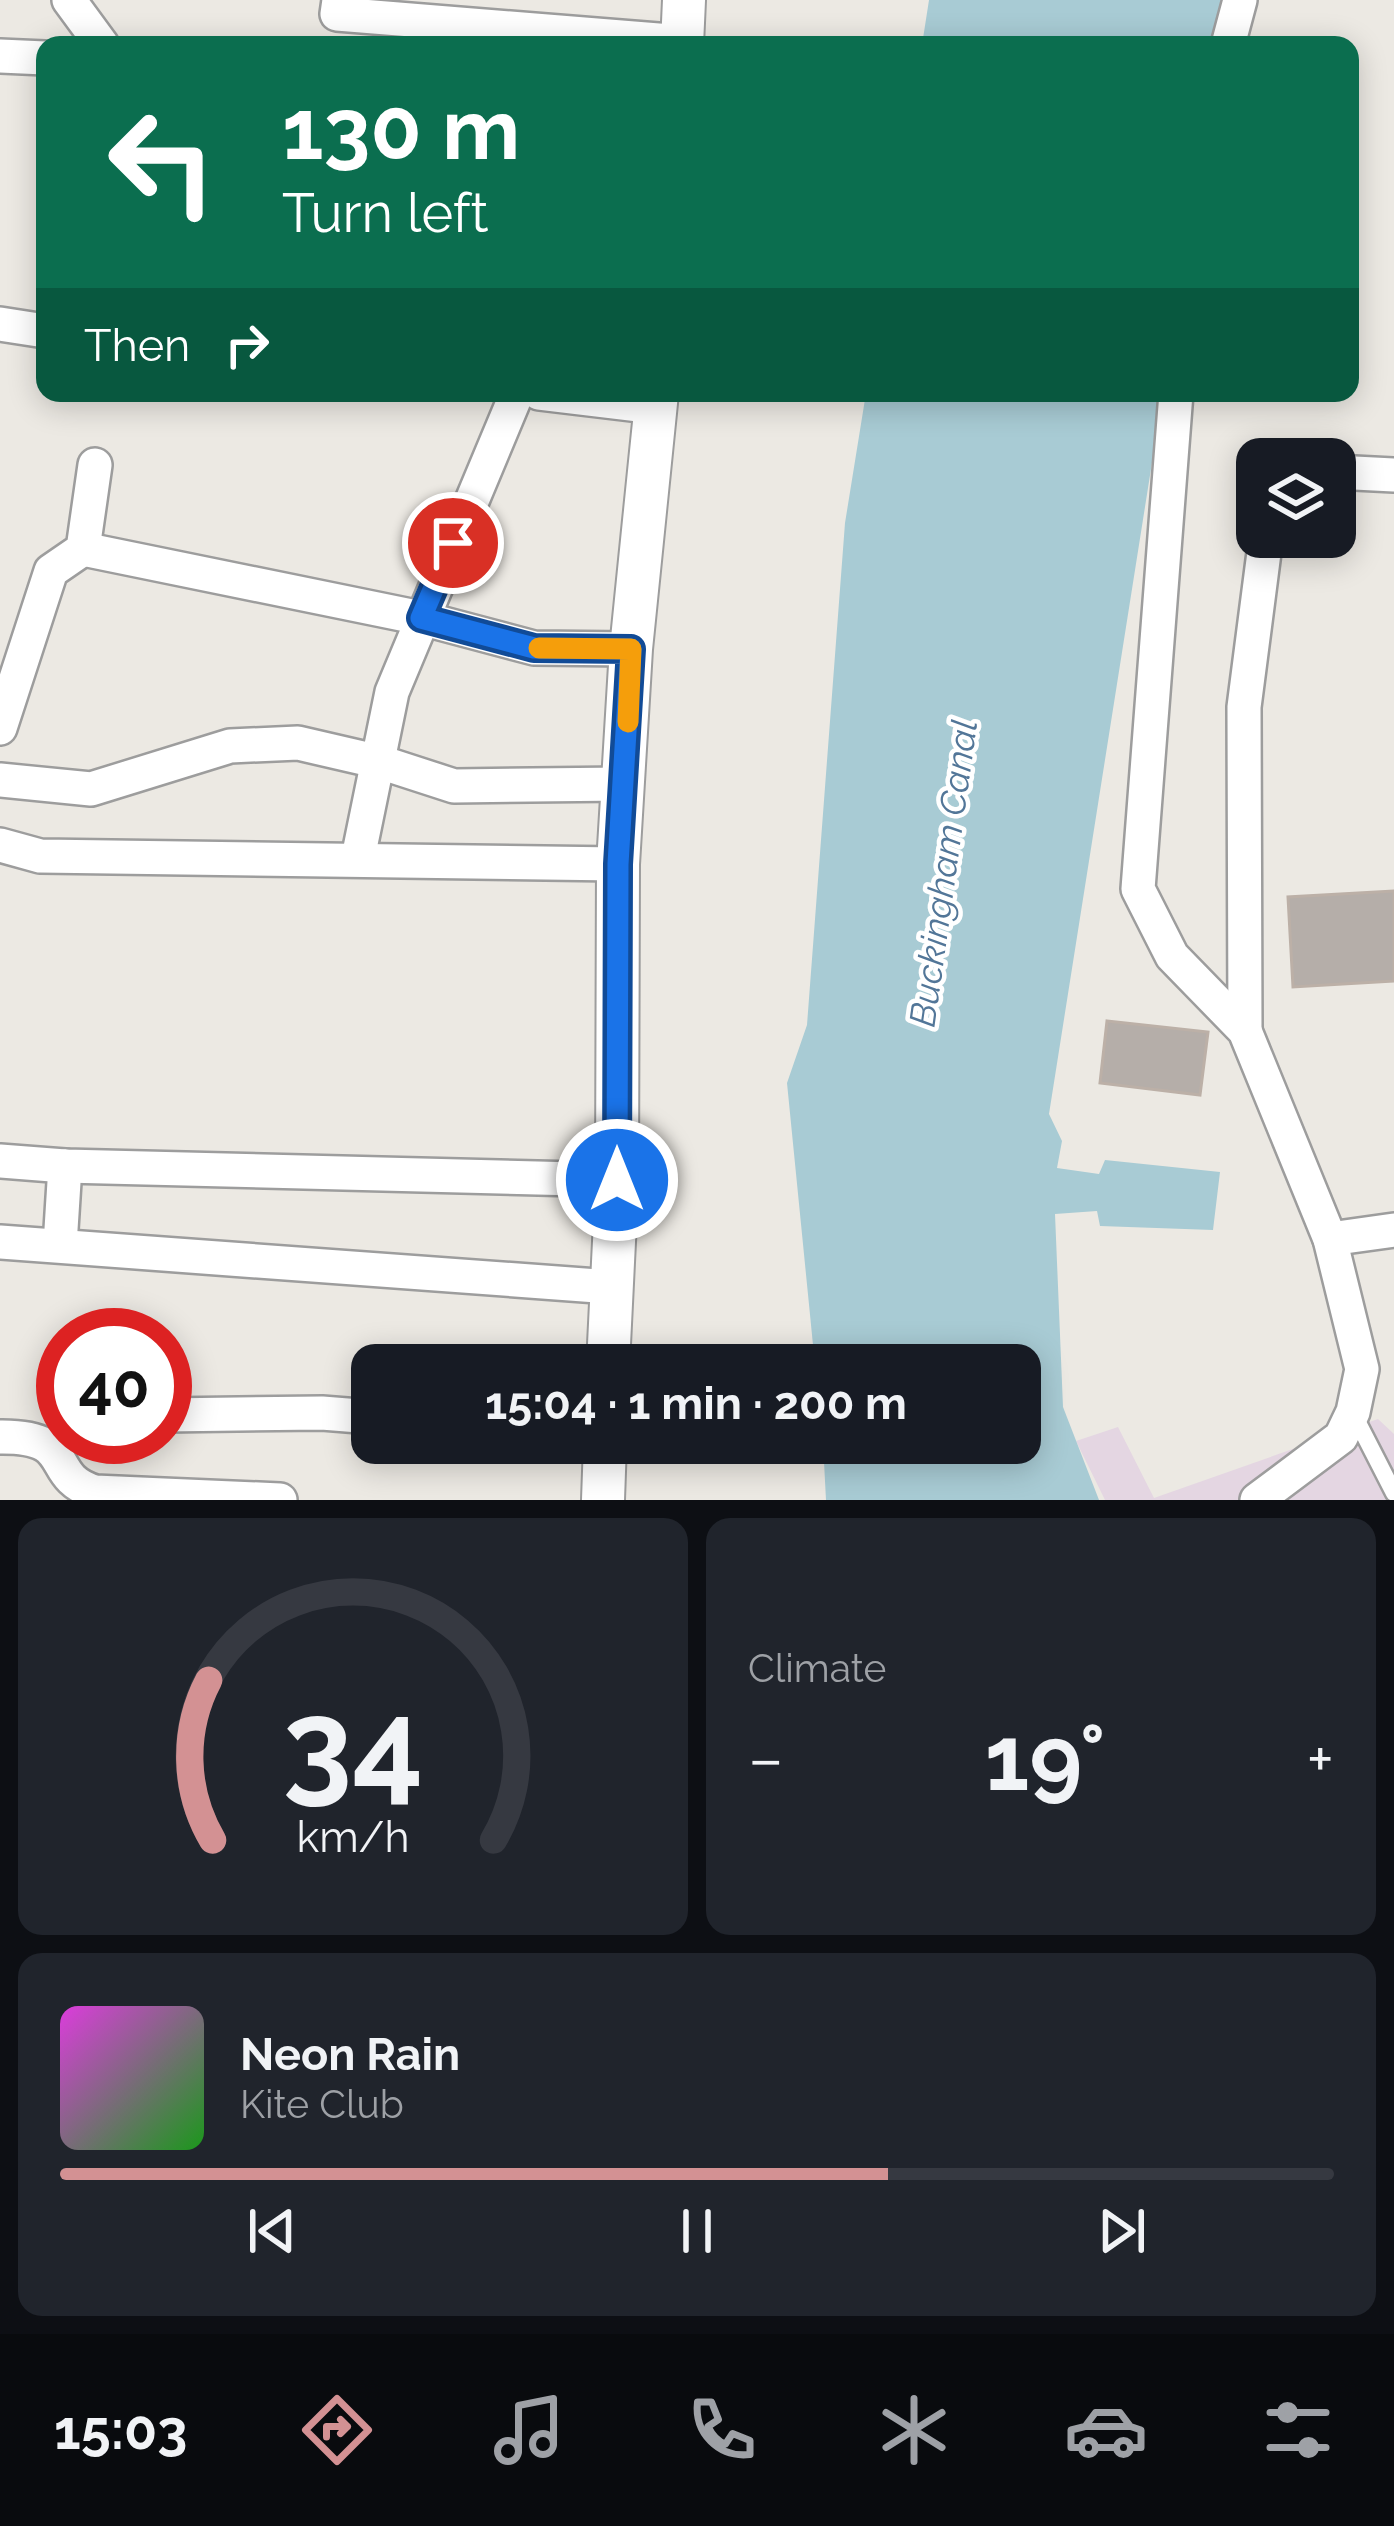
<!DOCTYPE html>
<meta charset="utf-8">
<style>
body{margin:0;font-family:Raleway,sans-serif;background:#20242c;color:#f1f3f6;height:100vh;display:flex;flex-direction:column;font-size:45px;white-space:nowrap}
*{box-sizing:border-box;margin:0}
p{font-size:39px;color:#9ea1a6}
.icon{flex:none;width:66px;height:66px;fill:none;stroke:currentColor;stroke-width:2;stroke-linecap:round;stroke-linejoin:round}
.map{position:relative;height:1500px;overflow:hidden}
.panel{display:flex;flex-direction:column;gap:18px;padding:18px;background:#0d0f14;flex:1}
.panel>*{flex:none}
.hud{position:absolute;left:36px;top:36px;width:1323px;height:366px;border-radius:24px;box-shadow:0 6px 30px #0003;background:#0b6e4f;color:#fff;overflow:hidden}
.controls{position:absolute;left:1236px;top:438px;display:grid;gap:24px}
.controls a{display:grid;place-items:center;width:120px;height:120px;border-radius:24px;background:#171b24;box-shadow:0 6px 30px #0003;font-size:60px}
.speed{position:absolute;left:36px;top:1308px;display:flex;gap:24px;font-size:60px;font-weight:700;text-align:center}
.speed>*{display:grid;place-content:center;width:156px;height:156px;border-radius:50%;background:#171b24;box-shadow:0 6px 30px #0003;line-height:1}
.speed .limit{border:18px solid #d22;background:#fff;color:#111}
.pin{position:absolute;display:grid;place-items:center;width:102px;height:102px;color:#fff;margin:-51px;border:6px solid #fff;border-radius:50%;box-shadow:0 3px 12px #0007}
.me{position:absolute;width:132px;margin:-66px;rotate:0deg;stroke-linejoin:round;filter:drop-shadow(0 0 9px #0008)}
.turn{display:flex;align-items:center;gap:42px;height:252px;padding:0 48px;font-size:54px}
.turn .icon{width:156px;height:156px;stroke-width:2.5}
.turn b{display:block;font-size:84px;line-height:102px}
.then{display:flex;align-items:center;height:114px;padding:0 48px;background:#0003;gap:24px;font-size:45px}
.big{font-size:90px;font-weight:700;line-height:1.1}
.panel .tile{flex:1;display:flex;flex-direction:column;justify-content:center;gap:18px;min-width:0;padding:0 42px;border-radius:24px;background:#20242c}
.panel .dial{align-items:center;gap:0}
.dial svg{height:312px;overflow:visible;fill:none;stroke:#363941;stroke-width:7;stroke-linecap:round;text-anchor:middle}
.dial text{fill:#f1f3f6;stroke:none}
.song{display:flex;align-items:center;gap:36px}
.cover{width:144px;height:144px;border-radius:18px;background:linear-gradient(135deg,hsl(300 70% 55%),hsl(120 70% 35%))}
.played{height:12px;border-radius:6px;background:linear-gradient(90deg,#d39193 65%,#363941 65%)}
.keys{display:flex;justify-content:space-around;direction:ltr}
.heat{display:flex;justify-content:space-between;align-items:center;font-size:66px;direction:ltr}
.panel .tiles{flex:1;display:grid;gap:18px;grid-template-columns:1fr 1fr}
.tile:last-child{grid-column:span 2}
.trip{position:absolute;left:351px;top:1344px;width:690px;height:120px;border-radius:24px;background:#171b24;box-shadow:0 6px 30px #0003;font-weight:700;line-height:120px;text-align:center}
.menu{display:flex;height:192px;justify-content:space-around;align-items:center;background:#090b0e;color:#9ea1a6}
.menu .icon{width:84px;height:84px}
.menu .current{color:#d39193}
.menu b{font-size:54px;color:#f1f3f6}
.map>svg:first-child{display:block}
.industrial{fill:#e4d6e2}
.water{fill:#a8cbd4}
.building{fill:#b5aea9;stroke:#bcb0a7;stroke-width:3}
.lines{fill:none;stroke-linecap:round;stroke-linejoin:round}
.service-casing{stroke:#9d9d9d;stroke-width:21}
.minor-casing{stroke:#9d9d9d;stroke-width:38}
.tertiary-casing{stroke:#9d9d9d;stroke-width:46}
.service{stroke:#fff;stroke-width:16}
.minor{stroke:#fff;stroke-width:33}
.tertiary{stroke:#fff;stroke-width:42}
.route-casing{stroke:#114b97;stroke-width:30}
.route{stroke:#1a73e8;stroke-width:21}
.slow{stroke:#f59e0b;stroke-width:21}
.labels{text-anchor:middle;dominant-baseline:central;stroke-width:9;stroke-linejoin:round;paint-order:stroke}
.water-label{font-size:36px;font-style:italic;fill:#527698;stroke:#fff}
</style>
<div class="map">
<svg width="1394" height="1500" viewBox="0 0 1394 1500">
<rect width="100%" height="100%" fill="#ece9e3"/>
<polygon class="industrial" points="1378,1419 1394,1434 1394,1500 1105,1500 1076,1441 1118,1427 1154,1498"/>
<g class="water">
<polygon points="929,0 1225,0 1217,45 922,45"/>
<polygon points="866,393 1163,393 1049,1114 1062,1141 1057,1168 1099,1174 1105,1160 1220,1172 1213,1230 1100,1226 1097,1211 1055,1214 1063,1407 1099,1500 826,1500 823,1443 1020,1443 1020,1365 815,1365 787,1083 807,1025 845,523"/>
</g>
<g class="building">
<polygon points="1394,891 1394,981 1293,987 1288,897"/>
<polygon points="1107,1021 1208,1032 1200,1095 1100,1083"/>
</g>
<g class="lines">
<g class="service-casing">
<polyline id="service" points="1353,1413 1394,1493"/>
</g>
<g class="minor-casing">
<g id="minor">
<polyline points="69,0 102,45"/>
<polyline points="339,0 337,14 683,42"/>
<polyline points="1228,45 1240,0"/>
<polyline points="0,56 45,58"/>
<polyline points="0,324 45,331"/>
<polyline points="539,393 656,407"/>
<polyline points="1176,393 1138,889 1172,956 1245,1031 1330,1239 1362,1369 1353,1412 1341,1437 1257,1500"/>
<polyline points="1335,472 1394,475"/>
<polyline points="83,549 421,618 534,648 631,649"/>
<polyline points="0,728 51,571 83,549 95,465"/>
<polyline points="0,780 91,789 230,746 298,743 380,762 454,786 625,784"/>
<polyline points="0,845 40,856 618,864"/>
<polyline points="358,858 392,692 517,393"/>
<polyline points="1245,1031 1244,707 1266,537"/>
<polyline points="0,1161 65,1166 617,1180"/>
<polyline points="1330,1239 1394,1230"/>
<polyline points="0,1242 611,1287"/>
<polyline points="60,1245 65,1166"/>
<polyline points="165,1415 322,1413 372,1417"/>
<path d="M0,1437C79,1436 43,1476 95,1492L280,1500"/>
</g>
</g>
<g class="tertiary-casing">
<g id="tertiary">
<polyline points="682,45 684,0"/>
<polyline points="608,1365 617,1180 618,864 631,649 657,393"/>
<polyline points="603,1500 605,1443"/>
</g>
</g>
<use href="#service" class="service"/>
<use href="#minor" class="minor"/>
<use href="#tertiary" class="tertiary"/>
</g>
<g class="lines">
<g class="route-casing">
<polyline id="route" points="453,543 421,618 534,648 631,649 618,864 617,1180"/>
</g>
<use href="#route" class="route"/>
<polyline class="slow" points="539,648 631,649 628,722"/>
</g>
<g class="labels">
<g class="water-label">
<text transform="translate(943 873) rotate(-82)">Buckingham Canal</text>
</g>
</g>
</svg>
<div class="controls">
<a><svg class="icon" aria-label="layers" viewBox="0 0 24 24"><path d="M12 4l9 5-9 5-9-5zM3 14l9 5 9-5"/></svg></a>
</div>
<div class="speed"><div class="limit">40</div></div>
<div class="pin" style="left:453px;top:543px;background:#d93025"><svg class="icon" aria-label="arrive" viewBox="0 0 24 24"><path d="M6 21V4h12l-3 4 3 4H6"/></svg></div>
<svg class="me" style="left:617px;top:1180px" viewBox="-20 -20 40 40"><circle r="17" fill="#1a73e8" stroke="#fff" stroke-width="3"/><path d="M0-11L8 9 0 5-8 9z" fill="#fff"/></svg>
<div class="trip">15:04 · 1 min · 200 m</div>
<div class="hud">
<div class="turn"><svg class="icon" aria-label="left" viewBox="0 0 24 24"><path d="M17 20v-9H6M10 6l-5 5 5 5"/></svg><div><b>130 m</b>Turn left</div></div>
<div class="then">Then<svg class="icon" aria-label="right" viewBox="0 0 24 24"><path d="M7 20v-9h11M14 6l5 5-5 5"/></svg></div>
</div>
</div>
<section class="panel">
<div class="tiles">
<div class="tile dial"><svg viewBox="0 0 100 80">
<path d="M14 69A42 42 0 1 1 86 69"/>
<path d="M14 69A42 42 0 0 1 13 28" stroke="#d39193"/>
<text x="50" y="56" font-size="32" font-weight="700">34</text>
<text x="50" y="72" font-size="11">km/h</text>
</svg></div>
<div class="tile"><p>Climate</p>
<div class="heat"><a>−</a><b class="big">19°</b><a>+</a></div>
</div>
<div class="tile">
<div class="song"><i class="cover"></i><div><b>Neon Rain</b><p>Kite Club</p></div></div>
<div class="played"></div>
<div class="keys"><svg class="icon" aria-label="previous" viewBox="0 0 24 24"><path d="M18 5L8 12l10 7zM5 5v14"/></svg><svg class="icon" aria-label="pause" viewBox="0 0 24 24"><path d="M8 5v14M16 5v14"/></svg><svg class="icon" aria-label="next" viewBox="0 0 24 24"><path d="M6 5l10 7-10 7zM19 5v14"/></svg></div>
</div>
</div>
</section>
<nav class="menu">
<b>15:03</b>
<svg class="icon current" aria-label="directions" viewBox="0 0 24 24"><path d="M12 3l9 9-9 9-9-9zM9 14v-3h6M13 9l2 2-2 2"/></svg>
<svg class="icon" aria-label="music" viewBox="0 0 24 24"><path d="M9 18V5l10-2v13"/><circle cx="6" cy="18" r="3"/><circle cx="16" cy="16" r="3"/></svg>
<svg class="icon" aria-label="phone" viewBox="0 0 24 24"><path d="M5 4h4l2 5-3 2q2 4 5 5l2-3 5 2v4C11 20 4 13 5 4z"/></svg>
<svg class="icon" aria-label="climate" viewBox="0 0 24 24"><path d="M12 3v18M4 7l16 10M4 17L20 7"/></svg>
<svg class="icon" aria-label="car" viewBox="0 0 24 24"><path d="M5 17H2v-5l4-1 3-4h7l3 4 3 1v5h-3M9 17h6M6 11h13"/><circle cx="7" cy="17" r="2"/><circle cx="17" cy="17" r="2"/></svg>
<svg class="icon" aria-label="filters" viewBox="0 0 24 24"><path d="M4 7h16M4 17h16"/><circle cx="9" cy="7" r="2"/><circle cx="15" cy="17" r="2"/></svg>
</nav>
